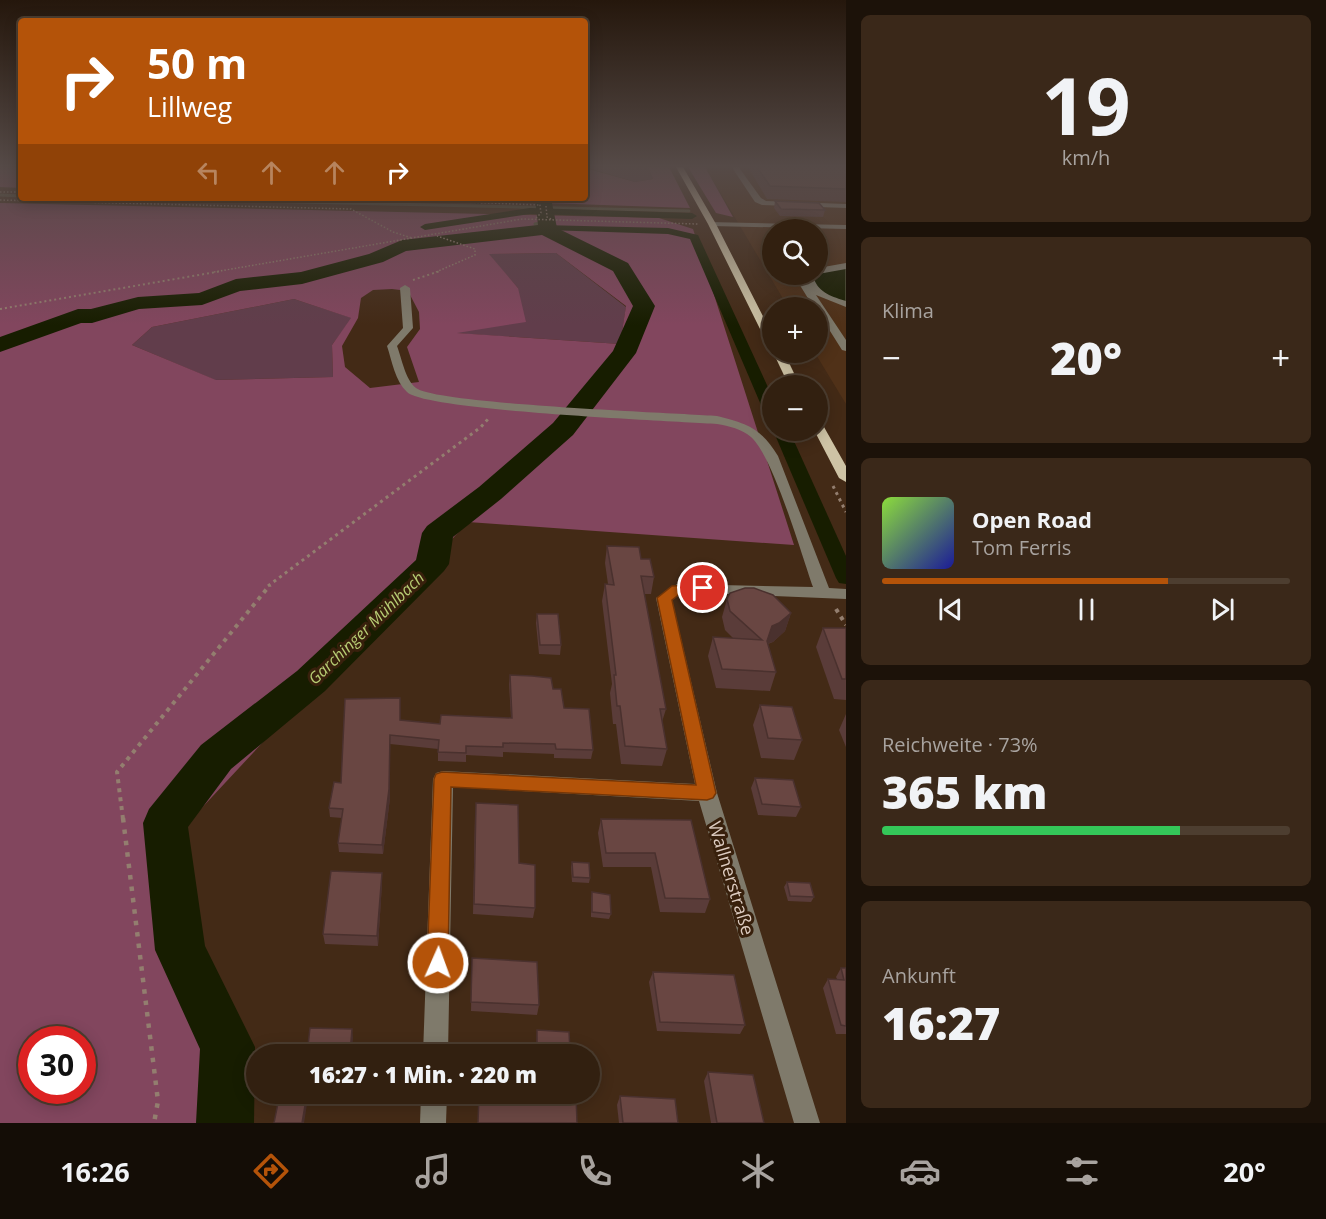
<!DOCTYPE html>
<html lang="de">
<meta charset="utf-8">
<style>
body{margin:0;font-family:"Open Sans",sans-serif;background:#3a2819;color:#f1f3f6;height:100vh;display:flex;flex-direction:column;font-size:22px;white-space:nowrap}
*{box-sizing:border-box;margin:0}
p{font-size:20px;color:#a8a39f}
.icon{flex:none;width:33px;height:33px;fill:none;stroke:currentColor;stroke-width:2;stroke-linecap:round;stroke-linejoin:round}
.map{position:relative;flex:1;overflow:hidden}
.panel{display:flex;flex-direction:column;gap:15px;padding:15px;background:#1c1209;width:480px}
.panel>*{flex:none}
.guide{position:absolute;left:18px;top:18px;width:570px;height:183px;border-radius:6px;box-shadow:0 3px 15px #0003,0 0 0 2px #4d3e30;background:#b45309;color:#fff;overflow:hidden}
.buttons{position:absolute;left:762px;top:219px;display:grid;gap:12px}
.buttons a{display:grid;place-items:center;width:66px;height:66px;border-radius:50%;background:#322010;box-shadow:0 3px 15px #0003,0 0 0 2px #4d3e30;font-size:30px}
.speed{position:absolute;left:18px;top:1026px;display:flex;gap:12px;font-size:30px;font-weight:700;text-align:center}
.speed>*{display:grid;place-content:center;width:78px;height:78px;border-radius:50%;background:#322010;box-shadow:0 3px 15px #0003,0 0 0 2px #4d3e30;line-height:1}
.speed .limit{border:9px solid #d22;background:#fff;color:#111}
.pin{position:absolute;display:grid;place-items:center;width:51px;height:51px;color:#fff;margin:-26px;border:3px solid #fff;border-radius:50%;box-shadow:0 2px 6px #0007}
.me{position:absolute;width:66px;margin:-33px;rotate:2deg;stroke-linejoin:round;filter:drop-shadow(0 0 4px #0008)}
.turn{display:flex;align-items:center;gap:21px;height:126px;padding:0 30px;font-size:27px}
.turn .icon{width:78px;height:78px;stroke-width:2.5}
.turn b{display:block;font-size:42px;line-height:51px}
.lanes{display:flex;align-items:center;height:57px;padding:0 30px;background:#0003;justify-content:center;gap:30px;direction:ltr}
.lanes .off{opacity:.35}
.big{font-size:45px;font-weight:800;line-height:1.1}
.panel .widget{flex:1;display:flex;flex-direction:column;justify-content:center;gap:9px;min-width:0;padding:0 21px;border-radius:9px;background:#3a2819}
.panel .dial{align-items:center;gap:0}
.dial b{font-size:78px;line-height:1}
.song{display:flex;align-items:center;gap:18px}
.cover{width:72px;height:72px;border-radius:9px;background:linear-gradient(135deg,hsl(90 70% 55%),hsl(240 70% 35%))}
.played{height:6px;border-radius:3px;background:linear-gradient(90deg,#b45309 70%,#4d3e30 70%)}
.keys{display:flex;justify-content:space-around;direction:ltr}
.heat{display:flex;justify-content:space-between;align-items:center;font-size:33px;direction:ltr}
.charge{height:9px;border-radius:4px;background:linear-gradient(90deg,#34c759 73%,#4d3e30 0)}
.trip{position:absolute;left:246px;top:1044px;width:354px;height:60px;border-radius:30px;background:#322010;box-shadow:0 3px 15px #0003,0 0 0 2px #4d3e30;font-weight:800;line-height:60px;text-align:center}
.tab-bar{display:flex;height:96px;justify-content:space-around;align-items:center;background:#140d06;color:#a8a39f}
.tab-bar .icon{width:42px;height:42px}
.tab-bar .on{color:#b45309}
.tab-bar b{font-size:27px;color:#f1f3f6}
main{display:flex;flex:1;min-height:0}
.map>svg:first-child{display:block}
.built{fill:#503118;fill-rule:evenodd}
.green{fill:#613d4b}
.forest{fill:#82465e;fill-rule:evenodd}
.water{fill:#171d00;stroke:#53523a;stroke-width:1.5}
.lines{fill:none;stroke-linecap:round;stroke-linejoin:round}
.stream{stroke:#53523a;stroke-width:3}
.canal{fill:#171d00;fill-rule:evenodd}
.river{fill:#171d00;fill-rule:evenodd}
.path-far4{stroke:#937e6f;stroke-width:1.5;stroke-dasharray:1.5 2;stroke-linecap:butt}
.path-far3{stroke:#937e6f;stroke-width:2;stroke-dasharray:2 3;stroke-linecap:butt}
.path-far2{stroke:#937e6f;stroke-width:3;stroke-dasharray:3 4;stroke-linecap:butt}
.path-far1{stroke:#937e6f;stroke-width:4;stroke-dasharray:4 5;stroke-linecap:butt}
.path{stroke:#937e6f;stroke-width:4.5;stroke-dasharray:4.5 7;stroke-linecap:butt}
.minor{fill:#7f7a6b;fill-rule:evenodd}
.major{fill:#cec3a5;fill-rule:evenodd}
.wall{fill:#5a3c39}
.shaded-wall{fill:#4a312e}
.building{fill:#694642;stroke:#4a312e;stroke-width:1.5}
.route{fill:#b45309;stroke:#753606;stroke-width:1.5}
.labels{text-anchor:middle;dominant-baseline:central;stroke-width:6;stroke-linejoin:round;paint-order:stroke}
.water-label{font-size:16px;font-style:italic;fill:#b8cd74;stroke:#38200c}
.near-street-label{font-size:18px;fill:#decdc2;stroke:#38200c}
</style>
<main>
<div class="map">
<svg width="846" height="1123" viewBox="0 0 846 1123">
<rect width="100%" height="100%" fill="#432a16"/>
<path class="built" d="M705,167H846V404L815,353L818,352V308L788,307ZM772,230H818V274H772Z"/>
<g class="green">
<polygon points="585,167 648,167 653,179 635,182"/>
<polygon points="556,253 626,307 620,344 453,333 518,288 488,254"/>
<polygon points="294,299 352,318 332,345 333,377 215,380 132,345 152,327"/>
</g>
<g class="forest">
<polygon points="0,167 21,167 21,188 0,187"/>
<polygon points="648,167 669,167 690,208 394,198 585,198 585,168 635,182 653,179"/>
<polygon points="688,167 705,167 733,217 716,213"/>
<path d="M0,203L659,218L693,229L794,545L468,522L171,841L219,1123H0ZM556,253L626,306L620,344L457,333L526,322L518,288L489,254ZM392,289L408,291L419,312L420,329L407,347L419,382L370,388L345,367L342,346L358,318L361,298L373,290ZM294,299L351,318L332,345L333,377L216,380L132,345L152,327ZM32,1040H82V1090H32Z"/>
</g>
<polygon class="water" points="846,267 846,304 830,298 812,284 818,273"/>
<g class="lines">
<g class="stream">
<polyline points="0,195 21,196"/>
<polyline points="128,198 689,211"/>
<polyline points="537,211 544,214"/>
<polyline points="535,224 545,222"/>
</g>
<g class="canal">
<polygon points="530,208 692,213 697,216 692,219 530,214 425,230 420,227 425,224"/>
<polygon points="542,225 668,228 698,235 772,396 772,417 764,412 690,239 668,234 546,230 541,227"/>
<polygon points="773,430 789,430 846,556 846,584 839,583 836,578"/>
</g>
<g class="river">
<polygon points="462,198 487,198 487,199 479,204 464,202"/>
<polygon points="535,198 551,198 557,228 628,263 655,306 636,353 573,435 501,499 453,537 449,564 444,571 325,691 231,769 188,827 205,946 255,1047 254,1123 196,1123 200,1049 155,950 143,823 149,809 201,745 297,671 416,560 422,533 427,526 479,487 553,423 613,351 633,306 613,271 542,235 406,251 383,262 302,284 240,291 202,305 139,309 92,323 81,323 0,352 0,337 78,309 91,309 138,297 199,293 236,279 301,272 369,254 402,240 538,225"/>
</g>
<g class="path-far4">
<polyline points="615,167 616,170"/>
<polyline points="0,192 21,192"/>
<polyline points="277,198 450,200"/>
<polyline points="450,198 465,202 540,205"/>
<polyline points="0,200 351,209 393,232 412,238"/>
<polyline points="546,206 547,217 551,219"/>
<polyline points="536,218 541,213 539,198"/>
<polyline points="214,272 522,219 698,224"/>
<polyline points="436,272 475,255 475,249 437,236"/>
</g>
<g class="path-far3">
<polyline points="413,280 440,271"/>
<polyline points="0,309 222,271"/>
</g>
<g class="path-far2">
<polyline points="833,486 846,512"/>
<polyline points="268,586 481,427 489,418"/>
</g>
<g class="path-far1">
<polyline points="836,609 846,625"/>
<polyline points="123,819 117,772 270,585"/>
</g>
<polyline class="path" points="123,818 158,1101 154,1123"/>
<g class="minor">
<polygon points="734,167 741,167 740,169 761,198 766,201 846,204 846,208 762,205 755,202 733,169"/>
<polygon points="709,222 846,225 846,229 712,226 709,226"/>
<polygon points="846,263 846,269 818,274 818,268"/>
<path d="M793,274H802L805,279L807,274H816L814,279C819,293 833,297 846,301V307L816,295L846,340V351L842,350L818,312V308H814Z"/>
<path d="M405,285L410,288L413,328L397,346C402,359 405,379 416,388C436,404 675,413 717,416C748,424 761,428 778,456L829,588L846,589V599L703,593L681,594L672,600L717,793L820,1123H794L699,801L453,787L448,1054H423L433,779L436,773L443,771L695,784L656,598L677,584L813,587C802,556 773,456 751,437C742,429 729,426 717,424C674,421 426,411 407,392C395,381 392,361 387,346L403,328L400,288Z"/>
<polygon points="421,1094 447,1094 446,1123 420,1123"/>
</g>
<g class="major">
<polygon points="676,167 683,167 716,224 772,334 772,346 767,343 708,224"/>
<polygon points="773,352 784,352 800,386 789,386"/>
<polygon points="818,423 824,427 846,466 846,482 839,478 814,430 818,430"/>
</g>
</g>
<g class="wall">
<polygon points="748,167 846,167 846,202 767,199"/>
<polygon points="775,201 825,210 823,217 780,216 774,208"/>
<polygon points="607,546 641,559 654,577 651,594 644,594 666,709 662,722 667,749 662,766 621,764 616,724 613,724 610,693 612,684 602,601 605,584 608,584 605,563"/>
<polygon points="727,599 791,613 785,631 773,642 768,644 776,672 770,691 716,688 708,656 713,637 734,639 725,630 722,617"/>
<polygon points="537,614 561,645 560,655 539,654 536,623"/>
<polygon points="823,628 846,628 846,700 834,699 816,647"/>
<polygon points="510,675 553,689 564,708 593,750 591,759 554,758 554,754 503,752 503,757 466,755 466,762 438,761 438,749 390,744 390,798 383,854 339,852 338,843 342,818 330,817 329,808 341,783 401,720 440,724 511,718 509,684"/>
<polygon points="760,705 802,740 794,760 761,758 753,725"/>
<polygon points="846,714 846,747 839,730"/>
<polygon points="755,778 801,807 796,817 758,815 751,788"/>
<polygon points="475,813 519,863 535,908 533,918 473,914"/>
<polygon points="601,819 691,820 710,899 705,913 660,912 651,867 603,867 598,833"/>
<polygon points="572,862 590,878 589,883 572,882 571,867"/>
<polygon points="382,873 382,883 378,946 325,944 323,934"/>
<polygon points="787,882 814,897 811,902 788,901 784,887"/>
<polygon points="592,892 611,914 609,919 591,917 591,898"/>
<polygon points="472,958 539,1005 537,1015 471,1011"/>
<polygon points="841,968 846,968 846,1034 836,1034 823,988 828,979 837,979 836,977"/>
<polygon points="653,972 745,1025 740,1034 657,1031 649,982"/>
<polygon points="537,1030 570,1050 569,1054 536,1052"/>
<polygon points="708,1072 764,1123 711,1123 704,1081"/>
<polygon points="318,1094 348,1094 348,1095"/>
<polygon points="620,1096 678,1123 619,1123 617,1105"/>
</g>
<g class="shaded-wall">
<polygon points="791,613 785,631 773,642 765,644 772,626"/>
<polygon points="390,744 390,798 383,854 382,845"/>
<polygon points="382,873 382,883 378,946 377,936"/>
<polygon points="352,1029 353,1038 352,1054 350,1054"/>
<polygon points="306,1100 307,1104 304,1123 302,1123"/>
</g>
<g class="building">
<polygon points="757,167 846,167 846,189 770,186"/>
<polygon points="775,201 819,203 825,210 781,209"/>
<polygon points="607,546 639,547 641,559 650,559 654,577 641,576 666,709 660,709 667,749 625,746 620,706 617,706 614,675 616,675 605,584 614,585"/>
<polygon points="745,588 754,588 773,595 791,613 779,623 772,626 767,641 776,672 722,669 713,637 762,640 730,611 727,599 730,593"/>
<polygon points="537,614 558,614 561,645 540,645"/>
<polygon points="823,628 846,628 846,679 842,679"/>
<polygon points="510,675 532,676 551,678 553,689 561,689 564,708 589,709 593,750 556,749 555,744 503,743 503,747 466,746 466,753 438,752 439,740 390,735 389,789 382,845 338,843 343,809 329,808 334,782 341,783 345,699 400,698 400,720 440,724 441,715 512,718"/>
<polygon points="760,705 792,707 802,740 768,738"/>
<polygon points="755,778 793,780 801,807 762,804"/>
<polygon points="476,803 518,805 519,863 535,865 535,908 474,904"/>
<polygon points="601,819 691,820 710,899 665,898 655,853 606,853"/>
<polygon points="572,862 589,863 590,878 573,877"/>
<polygon points="331,871 382,873 377,936 323,934"/>
<polygon points="787,882 810,883 814,897 790,896"/>
<polygon points="592,892 610,895 611,914 592,912"/>
<polygon points="472,958 537,962 539,1005 471,1002"/>
<polygon points="841,968 846,968 846,1026 841,1025 828,979 844,980"/>
<polygon points="653,972 734,975 745,1025 660,1022"/>
<polygon points="310,1028 352,1029 350,1054 307,1054"/>
<polygon points="537,1030 569,1032 570,1050 537,1047"/>
<polygon points="708,1072 753,1075 764,1123 717,1123"/>
<polygon points="479,1094 576,1094 577,1123 478,1123"/>
<polygon points="620,1096 675,1099 678,1123 623,1123"/>
<polygon points="279,1098 306,1100 302,1123 274,1123"/>
</g>
<linearGradient id="sky" x2="0" y2="1"><stop stop-color="#25170c"/><stop offset="0.51" stop-color="#554a47"/><stop offset="1" stop-color="#554a47" stop-opacity="0"/></linearGradient>
<rect width="846" height="325" fill="url(#sky)"/>
<polygon class="route" points="703,584 710,588 708,592 680,594 672,600 716,793 713,798 707,800 451,787 448,963 445,970 438,973 430,970 427,963 434,779 436,774 442,772 696,785 657,598 672,586"/>
<g class="labels">
<g class="water-label">
<text transform="translate(366 628) rotate(-44)">Garchinger Mühlbach</text>
</g>
<g class="near-street-label">
<text transform="translate(732 878) rotate(73)">Wallnerstraße</text>
</g>
</g>
</svg>
<div class="buttons">
<a><svg class="icon" aria-label="search" viewBox="0 0 24 24"><circle cx="10" cy="10" r="6"/><path d="M15 15l6 6"/></svg></a>
<a>+</a>
<a>−</a>
</div>
<div class="speed"><div class="limit">30</div></div>
<div class="pin" style="left:703px;top:588px;background:#d93025"><svg class="icon" aria-label="arrive" viewBox="0 0 24 24"><path d="M6 21V4h12l-3 4 3 4H6"/></svg></div>
<svg class="me" style="left:438px;top:963px" viewBox="-20 -20 40 40"><circle r="17" fill="#b45309" stroke="#fff" stroke-width="3"/><path d="M0-11L8 9 0 5-8 9z" fill="#fff"/></svg>
<div class="trip">16:27 · 1 Min. · 220 m</div>
<div class="guide">
<div class="turn"><svg class="icon" aria-label="right" viewBox="0 0 24 24"><path d="M7 20v-9h11M14 6l5 5-5 5"/></svg><div><b>50 m</b>Lillweg</div></div>
<div class="lanes"><svg class="icon off" aria-label="left" viewBox="0 0 24 24"><path d="M17 20v-9H6M10 6l-5 5 5 5"/></svg><svg class="icon off" aria-label="ahead" viewBox="0 0 24 24"><path d="M12 20V5M6 11l6-6 6 6"/></svg><svg class="icon off" aria-label="ahead" viewBox="0 0 24 24"><path d="M12 20V5M6 11l6-6 6 6"/></svg><svg class="icon" aria-label="right" viewBox="0 0 24 24"><path d="M7 20v-9h11M14 6l5 5-5 5"/></svg></div>
</div>
</div>
<section class="panel">
<div class="widget dial"><b>19</b><p>km/h</p></div>
<div class="widget"><p>Klima</p>
<div class="heat"><a>−</a><b class="big">20°</b><a>+</a></div>
</div>
<div class="widget">
<div class="song"><i class="cover"></i><div><b>Open Road</b><p>Tom Ferris</p></div></div>
<div class="played"></div>
<div class="keys"><svg class="icon" aria-label="previous" viewBox="0 0 24 24"><path d="M18 5L8 12l10 7zM5 5v14"/></svg><svg class="icon" aria-label="pause" viewBox="0 0 24 24"><path d="M8 5v14M16 5v14"/></svg><svg class="icon" aria-label="next" viewBox="0 0 24 24"><path d="M6 5l10 7-10 7zM19 5v14"/></svg></div>
</div>
<div class="widget"><p>Reichweite · 73%</p><b class="big">365 km</b><div class="charge"></div></div>
<div class="widget"><p>Ankunft</p><b class="big">16:27</b></div>
</section>
</main>
<nav class="tab-bar">
<b>16:26</b>
<svg class="icon on" aria-label="directions" viewBox="0 0 24 24"><path d="M12 3l9 9-9 9-9-9zM9 14v-3h6M13 9l2 2-2 2"/></svg>
<svg class="icon" aria-label="music" viewBox="0 0 24 24"><path d="M9 18V5l10-2v13"/><circle cx="6" cy="18" r="3"/><circle cx="16" cy="16" r="3"/></svg>
<svg class="icon" aria-label="phone" viewBox="0 0 24 24"><path d="M5 4h4l2 5-3 2q2 4 5 5l2-3 5 2v4C11 20 4 13 5 4z"/></svg>
<svg class="icon" aria-label="climate" viewBox="0 0 24 24"><path d="M12 3v18M4 7l16 10M4 17L20 7"/></svg>
<svg class="icon" aria-label="car" viewBox="0 0 24 24"><path d="M5 17H2v-5l4-1 3-4h7l3 4 3 1v5h-3M9 17h6M6 11h13"/><circle cx="7" cy="17" r="2"/><circle cx="17" cy="17" r="2"/></svg>
<svg class="icon" aria-label="filters" viewBox="0 0 24 24"><path d="M4 7h16M4 17h16"/><circle cx="9" cy="7" r="2"/><circle cx="15" cy="17" r="2"/></svg>
<b>20°</b>
</nav>
